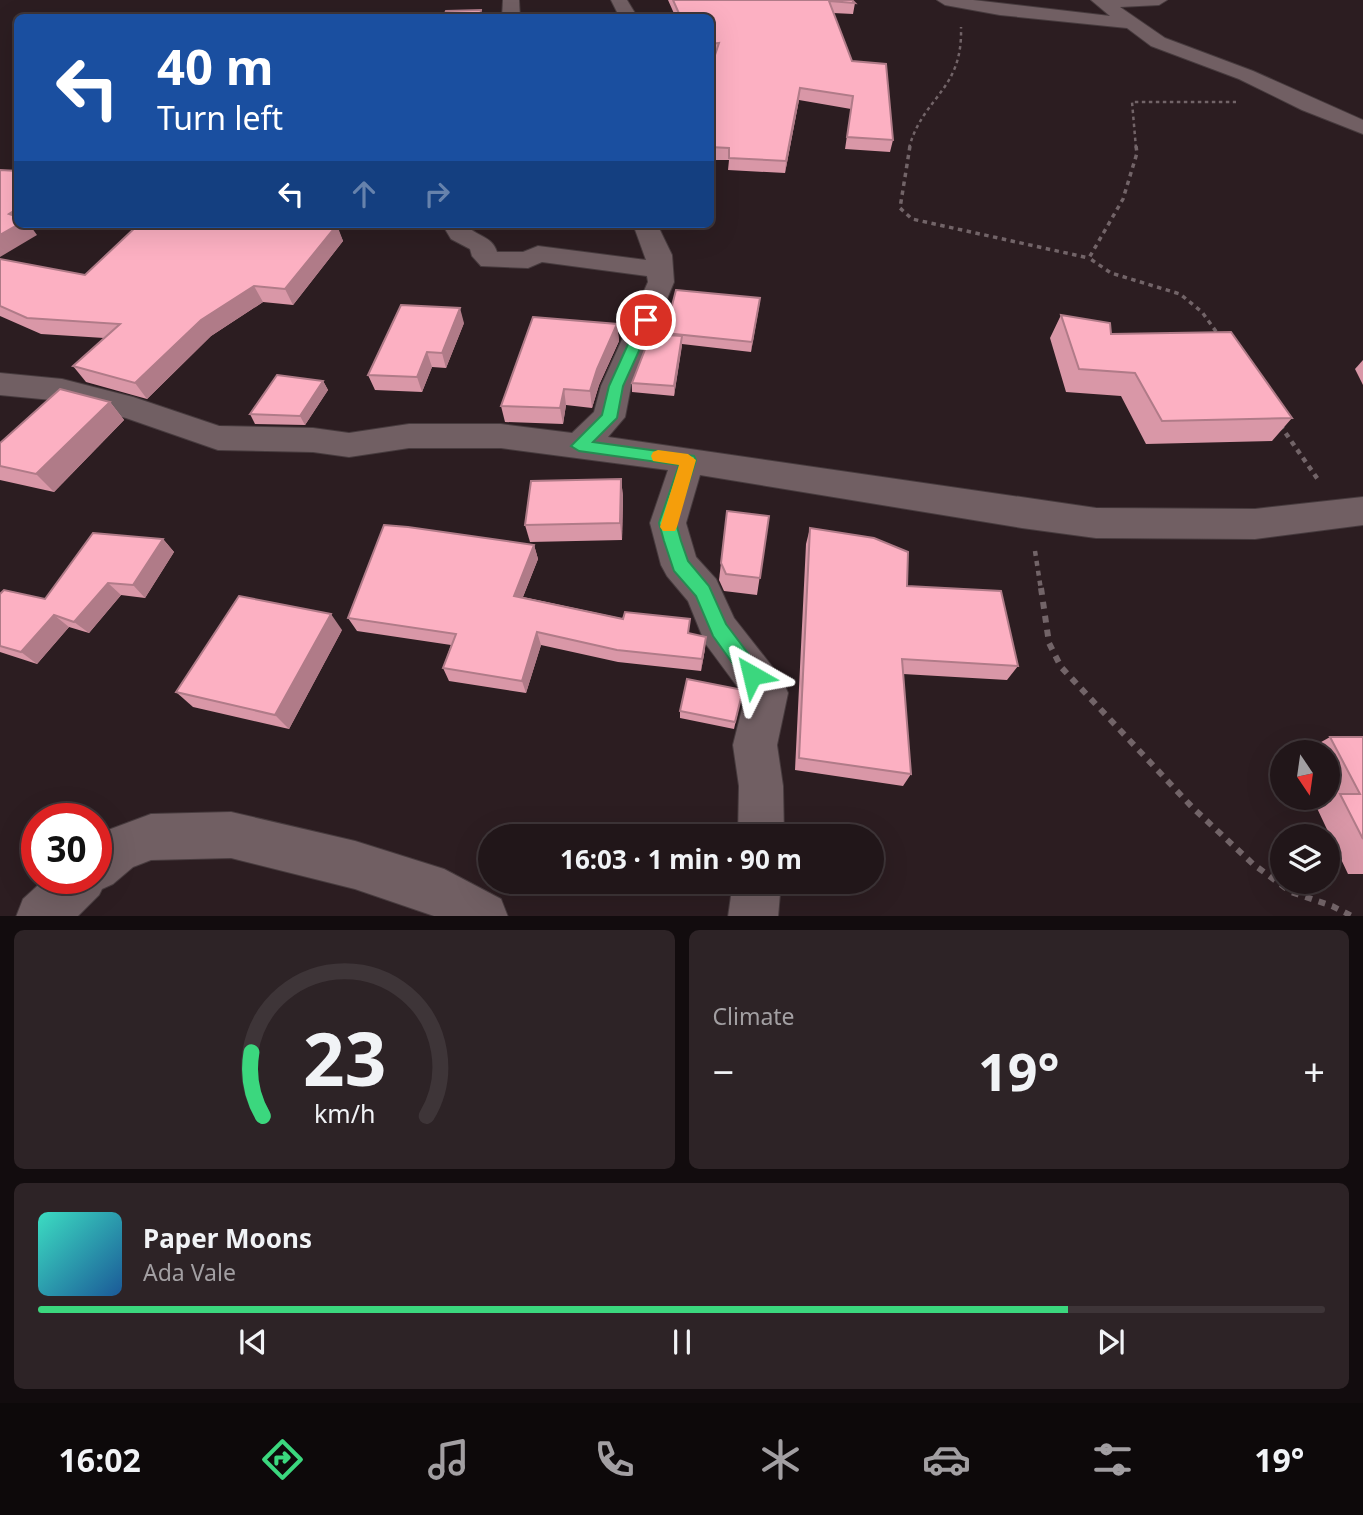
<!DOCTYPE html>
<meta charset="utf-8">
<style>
body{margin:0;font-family:"Noto Sans",sans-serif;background:#2d2326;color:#f1f3f6;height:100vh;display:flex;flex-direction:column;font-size:26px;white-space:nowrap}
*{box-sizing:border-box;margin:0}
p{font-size:23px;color:#a29fa2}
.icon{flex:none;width:38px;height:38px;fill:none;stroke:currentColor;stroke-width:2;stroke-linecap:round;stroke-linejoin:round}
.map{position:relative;height:916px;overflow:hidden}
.details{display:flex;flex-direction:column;gap:14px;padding:14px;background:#120c0e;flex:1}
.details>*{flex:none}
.guide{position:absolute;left:14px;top:14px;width:700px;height:214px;border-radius:10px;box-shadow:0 7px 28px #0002,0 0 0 2px #3e3538;background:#1a4fa0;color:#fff;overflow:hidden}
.needle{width:46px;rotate:167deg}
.controls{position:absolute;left:1270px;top:740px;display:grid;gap:14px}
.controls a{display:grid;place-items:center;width:70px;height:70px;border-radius:50%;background:#211619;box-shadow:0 7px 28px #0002,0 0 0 2px #3e3538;font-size:35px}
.speed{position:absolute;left:21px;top:803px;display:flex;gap:14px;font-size:35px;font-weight:700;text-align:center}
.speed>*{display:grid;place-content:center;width:91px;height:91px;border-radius:50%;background:#211619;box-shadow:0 7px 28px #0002,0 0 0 2px #3e3538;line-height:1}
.speed .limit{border:10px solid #d22;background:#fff;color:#111}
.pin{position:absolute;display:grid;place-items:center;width:60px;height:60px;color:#fff;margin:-30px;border:4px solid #fff;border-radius:50%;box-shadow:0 2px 7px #0007}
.me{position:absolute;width:77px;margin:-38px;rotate:323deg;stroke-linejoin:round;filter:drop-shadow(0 0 5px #0008)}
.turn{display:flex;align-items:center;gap:24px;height:147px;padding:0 28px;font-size:32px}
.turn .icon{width:91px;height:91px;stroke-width:2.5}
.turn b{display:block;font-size:49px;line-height:60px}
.lanes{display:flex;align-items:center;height:66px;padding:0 28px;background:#0003;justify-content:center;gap:35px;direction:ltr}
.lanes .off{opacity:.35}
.big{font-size:52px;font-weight:700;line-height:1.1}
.details .card{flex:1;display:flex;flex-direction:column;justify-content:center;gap:10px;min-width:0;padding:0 24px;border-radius:10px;background:#2d2326}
.details .dial{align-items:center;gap:0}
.dial svg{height:182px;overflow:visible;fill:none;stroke:#3e3538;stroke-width:7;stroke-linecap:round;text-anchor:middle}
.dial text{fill:#f1f3f6;stroke:none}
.song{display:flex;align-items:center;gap:21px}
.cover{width:84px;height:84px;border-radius:10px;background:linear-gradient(135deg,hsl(170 70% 55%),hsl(210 70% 35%))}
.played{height:7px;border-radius:4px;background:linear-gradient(90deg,#3bd77e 80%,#3e3538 80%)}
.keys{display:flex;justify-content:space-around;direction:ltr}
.heat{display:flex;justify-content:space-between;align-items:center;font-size:38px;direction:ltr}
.details .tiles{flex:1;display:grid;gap:14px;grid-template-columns:1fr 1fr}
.card:last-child{grid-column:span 2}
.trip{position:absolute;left:478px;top:824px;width:406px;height:70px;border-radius:35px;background:#211619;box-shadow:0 7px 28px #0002,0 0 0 2px #3e3538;font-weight:700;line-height:70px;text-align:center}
.tabs{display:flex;height:112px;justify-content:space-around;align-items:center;background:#0d090a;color:#a29fa2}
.tabs .icon{width:49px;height:49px}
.tabs .selected{color:#3bd77e}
.tabs b{font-size:32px;color:#f1f3f6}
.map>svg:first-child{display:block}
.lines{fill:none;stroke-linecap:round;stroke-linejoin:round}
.minor-casing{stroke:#473b3e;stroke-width:2}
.path-far3{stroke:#726468;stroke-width:2.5;stroke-dasharray:3.5 3.5;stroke-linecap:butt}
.path-far2{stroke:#726468;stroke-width:3.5;stroke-dasharray:4.5 4.5;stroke-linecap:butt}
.path-far1{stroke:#726468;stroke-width:4.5;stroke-dasharray:5 5;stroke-linecap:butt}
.path{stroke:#726468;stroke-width:6;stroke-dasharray:7 7;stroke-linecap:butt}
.minor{fill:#715f63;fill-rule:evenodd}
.wall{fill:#d997a7}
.shaded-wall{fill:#b07b88}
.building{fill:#fcb0c2;stroke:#b07b88;stroke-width:2}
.route{fill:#3bd77e;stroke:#268c52;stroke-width:2}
.slow{fill:#f59e0b}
</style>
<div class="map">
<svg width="1363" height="917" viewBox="0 0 1363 917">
<rect width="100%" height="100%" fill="#2c1d21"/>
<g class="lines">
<g class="minor-casing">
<g id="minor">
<polygon points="503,0 519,0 520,18 502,18"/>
<polygon points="611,0 627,0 638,18 620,18"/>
<polygon points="937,0 973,0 1110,16 1091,0 1167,0 1159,5 1120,7 1165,38 1253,71 1363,120 1363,134 1302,110 1239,79 1151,46 1127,28 1000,15 945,5"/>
<path d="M442,224H466C475,237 492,235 497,252H523L538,246L646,260L633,224H657L672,255L674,282L631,386L625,417L608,437L1096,508L1255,509L1363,497V525L1255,539L1096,538L1022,528L700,475L686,523L696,557L716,579L734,618L782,679L788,693L777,745L783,786L784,836H738L739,786L733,745L745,697L705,643L688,601L667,576L661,565L650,523L668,470L501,448H409L349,457L313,452L218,450L126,418L62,401L0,395V373L62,379L133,397L219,426L313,428L349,433L409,424H501L572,433L594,412L601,386L648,282L647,276L542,262L528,268L481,266L472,256L470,249L451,239Z"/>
<polygon points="231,812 355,841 444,869 501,899 508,917 437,917 355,889 231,858 151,860 133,867 113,884 102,889 99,895 77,917 16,917 23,899 46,878 96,878 96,837 100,833 151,814"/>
<polygon points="733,882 781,882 778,917 728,917"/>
</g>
</g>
<g class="path-far3">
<path d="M909,148C923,96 963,91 961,27"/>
<polyline points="1136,148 1132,102 1236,102"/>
</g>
<g class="path-far2">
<polyline points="910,146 900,208 912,219 1089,258"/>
<polyline points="1136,146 1137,153 1123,199 1089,258 1111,273 1180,294 1202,312 1220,337"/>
</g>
<g class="path-far1">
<polyline points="1280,425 1319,481"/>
<polyline points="1035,551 1041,590"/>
</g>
<polyline class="path" points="1041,588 1049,643 1061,667 1192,807 1253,864 1291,892 1332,906 1354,917"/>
<use href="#minor" class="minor"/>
</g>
<g class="wall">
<polygon points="668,0 852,0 855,3 853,14 833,13 852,61 893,140 890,152 845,149 851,109 799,100 785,173 728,170 729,160 710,160 710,70 715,55 710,55 710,18 676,18"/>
<polygon points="139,224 337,224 336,225 343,241 293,305 263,302 211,336 147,399 86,382 73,366 104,338 41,334 0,316 0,259 85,275"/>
<polygon points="760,298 751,352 682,344 674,396 632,392 632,383 665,335 665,333"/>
<polygon points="1061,315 1111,334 1292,418 1272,441 1146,444 1121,396 1066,392 1050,338"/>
<polygon points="464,323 446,368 432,367 422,392 375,390 368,375"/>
<polygon points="617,324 619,341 599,385 592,408 566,405 563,424 505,422 501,406"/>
<polygon points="1363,360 1363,385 1355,369"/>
<polygon points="323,381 328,390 305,425 255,424 250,414"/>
<polygon points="110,402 124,420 54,492 0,480 0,443"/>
<polygon points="621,479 623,497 622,540 530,542 525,525"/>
<polygon points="769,516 757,595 724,591 719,580 721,563"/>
<polygon points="810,528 907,586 1018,666 1007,680 903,674 911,774 903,786 795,770 806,544"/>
<polygon points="163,539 174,552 145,598 121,595 89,633 69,627 37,664 0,652 0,594 45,599"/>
<polygon points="534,545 538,559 523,597 690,633 705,649 701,671 618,662 541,645 526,693 449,681 443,668 451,645 357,631 348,618"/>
<polygon points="342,630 289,729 193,707 176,692"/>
<polygon points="743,690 734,729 680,718 680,711"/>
<polygon points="1330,737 1363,737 1363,874 1348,874 1316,806 1331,798 1328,793 1328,752 1308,752 1307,750"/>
</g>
<g class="shaded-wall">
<polygon points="800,88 799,100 785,173 786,161"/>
<polygon points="18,208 18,224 29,224 37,235 0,257 0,235 9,214"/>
<polygon points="319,224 337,224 332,231 337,225 343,241 293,305 285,289"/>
<polygon points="254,286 263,302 211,336 147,399 135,383 201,320"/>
<polygon points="760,298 759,307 751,352 752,342"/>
<polygon points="460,308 464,323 446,368 442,353"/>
<polygon points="617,324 619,341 599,385 592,408 590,391 597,369"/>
<polygon points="682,336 682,346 674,396 674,386"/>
<polygon points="427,352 432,367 422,392 417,377"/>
<polygon points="323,381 328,390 305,425 300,416"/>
<polygon points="564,389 566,405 563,424 560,408"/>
<polygon points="110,402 124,420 54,492 36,474"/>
<polygon points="621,479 623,497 622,540 620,523"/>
<polygon points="163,539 174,552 145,598 133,585"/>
<polygon points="534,545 538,559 518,609 514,596"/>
<polygon points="108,583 121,595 89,633 74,622"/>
<polygon points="331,614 342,630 289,729 275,715"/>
<polygon points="54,615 69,627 37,664 21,652"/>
<polygon points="537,632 541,645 526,693 522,681"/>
<polygon points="706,637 705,649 701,671 702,659"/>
</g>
<g class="building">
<polygon points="673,0 852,0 855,3 829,1 852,61 886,64 893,140 847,137 853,96 800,88 786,161 729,158 729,148 710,147 710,70 719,43 710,44 710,18 681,18"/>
<polygon points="481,10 480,18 443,18 446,11"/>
<polygon points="0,170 18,171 18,208 9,214 18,217 18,224 19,224 0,235"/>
<polygon points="139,224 319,224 337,225 285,289 254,286 201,320 135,383 73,366 120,324 27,318 0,306 0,259 85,275"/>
<polygon points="676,290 760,298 752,342 665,333"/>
<polygon points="401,305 460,308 442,353 427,352 417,377 368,375"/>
<polygon points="1061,315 1110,323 1111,334 1231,332 1292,418 1162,421 1135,373 1079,369"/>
<polygon points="533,317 617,324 597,369 590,391 564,389 560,408 501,406"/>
<polygon points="651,334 682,336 674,386 632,383"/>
<polygon points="277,375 323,381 300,416 250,414"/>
<polygon points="60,389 110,402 36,474 0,466 0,443"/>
<polygon points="621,479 620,523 525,525 531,481"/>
<polygon points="727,511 769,516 760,578 726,574 721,563"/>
<polygon points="384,525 408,527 534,545 514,596 623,619 625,612 690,619 688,633 706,637 702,659 617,650 537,632 522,681 443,668 456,634 348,618"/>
<polygon points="810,528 874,538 908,552 907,586 1001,591 1018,666 902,659 911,774 799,758"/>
<polygon points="93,533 163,539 133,585 108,583 74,622 54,615 21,652 0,646 0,594 4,590 45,599"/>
<polygon points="239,596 331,614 275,715 176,692"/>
<polygon points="687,679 743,690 735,722 680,711"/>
<polygon points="1330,737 1363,737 1363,839 1340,794 1360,794"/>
</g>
<polygon class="route" points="646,316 653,320 623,386 617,418 593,442 694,456 696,460 676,523 681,541 688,561 709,586 726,624 759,668 762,675 759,682 752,684 746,682 713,636 696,596 674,571 664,541 659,523 679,465 579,451 571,446 602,415 609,386 639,320"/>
<polygon class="slow" points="658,450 688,454 696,460 677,527 675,531 663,531 660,527 679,465 653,461 651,456 653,452"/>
</svg>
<div class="controls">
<a><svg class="needle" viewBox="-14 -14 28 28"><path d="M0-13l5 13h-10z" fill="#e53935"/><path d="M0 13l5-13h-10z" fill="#a29fa2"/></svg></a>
<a><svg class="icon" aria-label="layers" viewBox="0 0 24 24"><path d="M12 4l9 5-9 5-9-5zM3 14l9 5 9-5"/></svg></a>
</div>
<div class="speed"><div class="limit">30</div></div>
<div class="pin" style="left:646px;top:320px;background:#d93025"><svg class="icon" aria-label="arrive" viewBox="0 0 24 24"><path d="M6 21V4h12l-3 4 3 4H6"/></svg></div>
<svg class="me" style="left:752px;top:675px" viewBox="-20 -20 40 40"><path d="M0-17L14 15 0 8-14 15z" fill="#3bd77e" stroke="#fff" stroke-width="4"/></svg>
<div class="trip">16:03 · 1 min · 90 m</div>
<div class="guide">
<div class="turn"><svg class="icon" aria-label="left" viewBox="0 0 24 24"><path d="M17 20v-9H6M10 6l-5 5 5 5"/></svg><div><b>40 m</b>Turn left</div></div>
<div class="lanes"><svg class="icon" aria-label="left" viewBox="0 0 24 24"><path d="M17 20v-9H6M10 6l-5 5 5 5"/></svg><svg class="icon off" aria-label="ahead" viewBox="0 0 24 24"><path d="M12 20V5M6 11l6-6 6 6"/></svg><svg class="icon off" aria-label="right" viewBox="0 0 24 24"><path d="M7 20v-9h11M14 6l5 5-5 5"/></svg></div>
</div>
</div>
<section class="details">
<div class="tiles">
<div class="card dial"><svg viewBox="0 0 100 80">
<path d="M14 69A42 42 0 1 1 86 69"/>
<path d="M14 69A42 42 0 0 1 9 41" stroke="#3bd77e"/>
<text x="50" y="56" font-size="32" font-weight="700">23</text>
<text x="50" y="72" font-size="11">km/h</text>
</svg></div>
<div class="card"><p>Climate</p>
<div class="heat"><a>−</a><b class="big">19°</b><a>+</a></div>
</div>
<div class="card">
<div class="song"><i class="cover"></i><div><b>Paper Moons</b><p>Ada Vale</p></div></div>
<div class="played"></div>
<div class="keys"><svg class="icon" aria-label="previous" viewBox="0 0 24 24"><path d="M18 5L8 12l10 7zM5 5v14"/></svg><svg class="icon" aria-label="pause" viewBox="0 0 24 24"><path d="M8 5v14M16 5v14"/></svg><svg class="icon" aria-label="next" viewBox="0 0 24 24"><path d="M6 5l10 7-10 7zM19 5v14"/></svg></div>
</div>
</div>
</section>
<nav class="tabs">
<b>16:02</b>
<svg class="icon selected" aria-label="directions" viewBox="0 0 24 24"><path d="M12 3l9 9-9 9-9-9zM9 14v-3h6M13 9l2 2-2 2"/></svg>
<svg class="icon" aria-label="music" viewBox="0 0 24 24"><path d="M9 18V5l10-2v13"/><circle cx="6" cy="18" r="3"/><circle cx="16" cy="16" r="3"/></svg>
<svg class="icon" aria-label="phone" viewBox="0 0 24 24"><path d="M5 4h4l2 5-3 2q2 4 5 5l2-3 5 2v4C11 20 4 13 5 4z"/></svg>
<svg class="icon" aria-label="climate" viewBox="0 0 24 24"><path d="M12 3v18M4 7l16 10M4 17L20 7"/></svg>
<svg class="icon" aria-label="car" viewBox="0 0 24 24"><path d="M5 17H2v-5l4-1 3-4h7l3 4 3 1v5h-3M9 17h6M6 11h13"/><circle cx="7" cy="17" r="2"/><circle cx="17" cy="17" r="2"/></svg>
<svg class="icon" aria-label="filters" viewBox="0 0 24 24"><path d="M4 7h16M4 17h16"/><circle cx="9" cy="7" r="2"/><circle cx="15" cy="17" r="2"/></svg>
<b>19°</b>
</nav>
